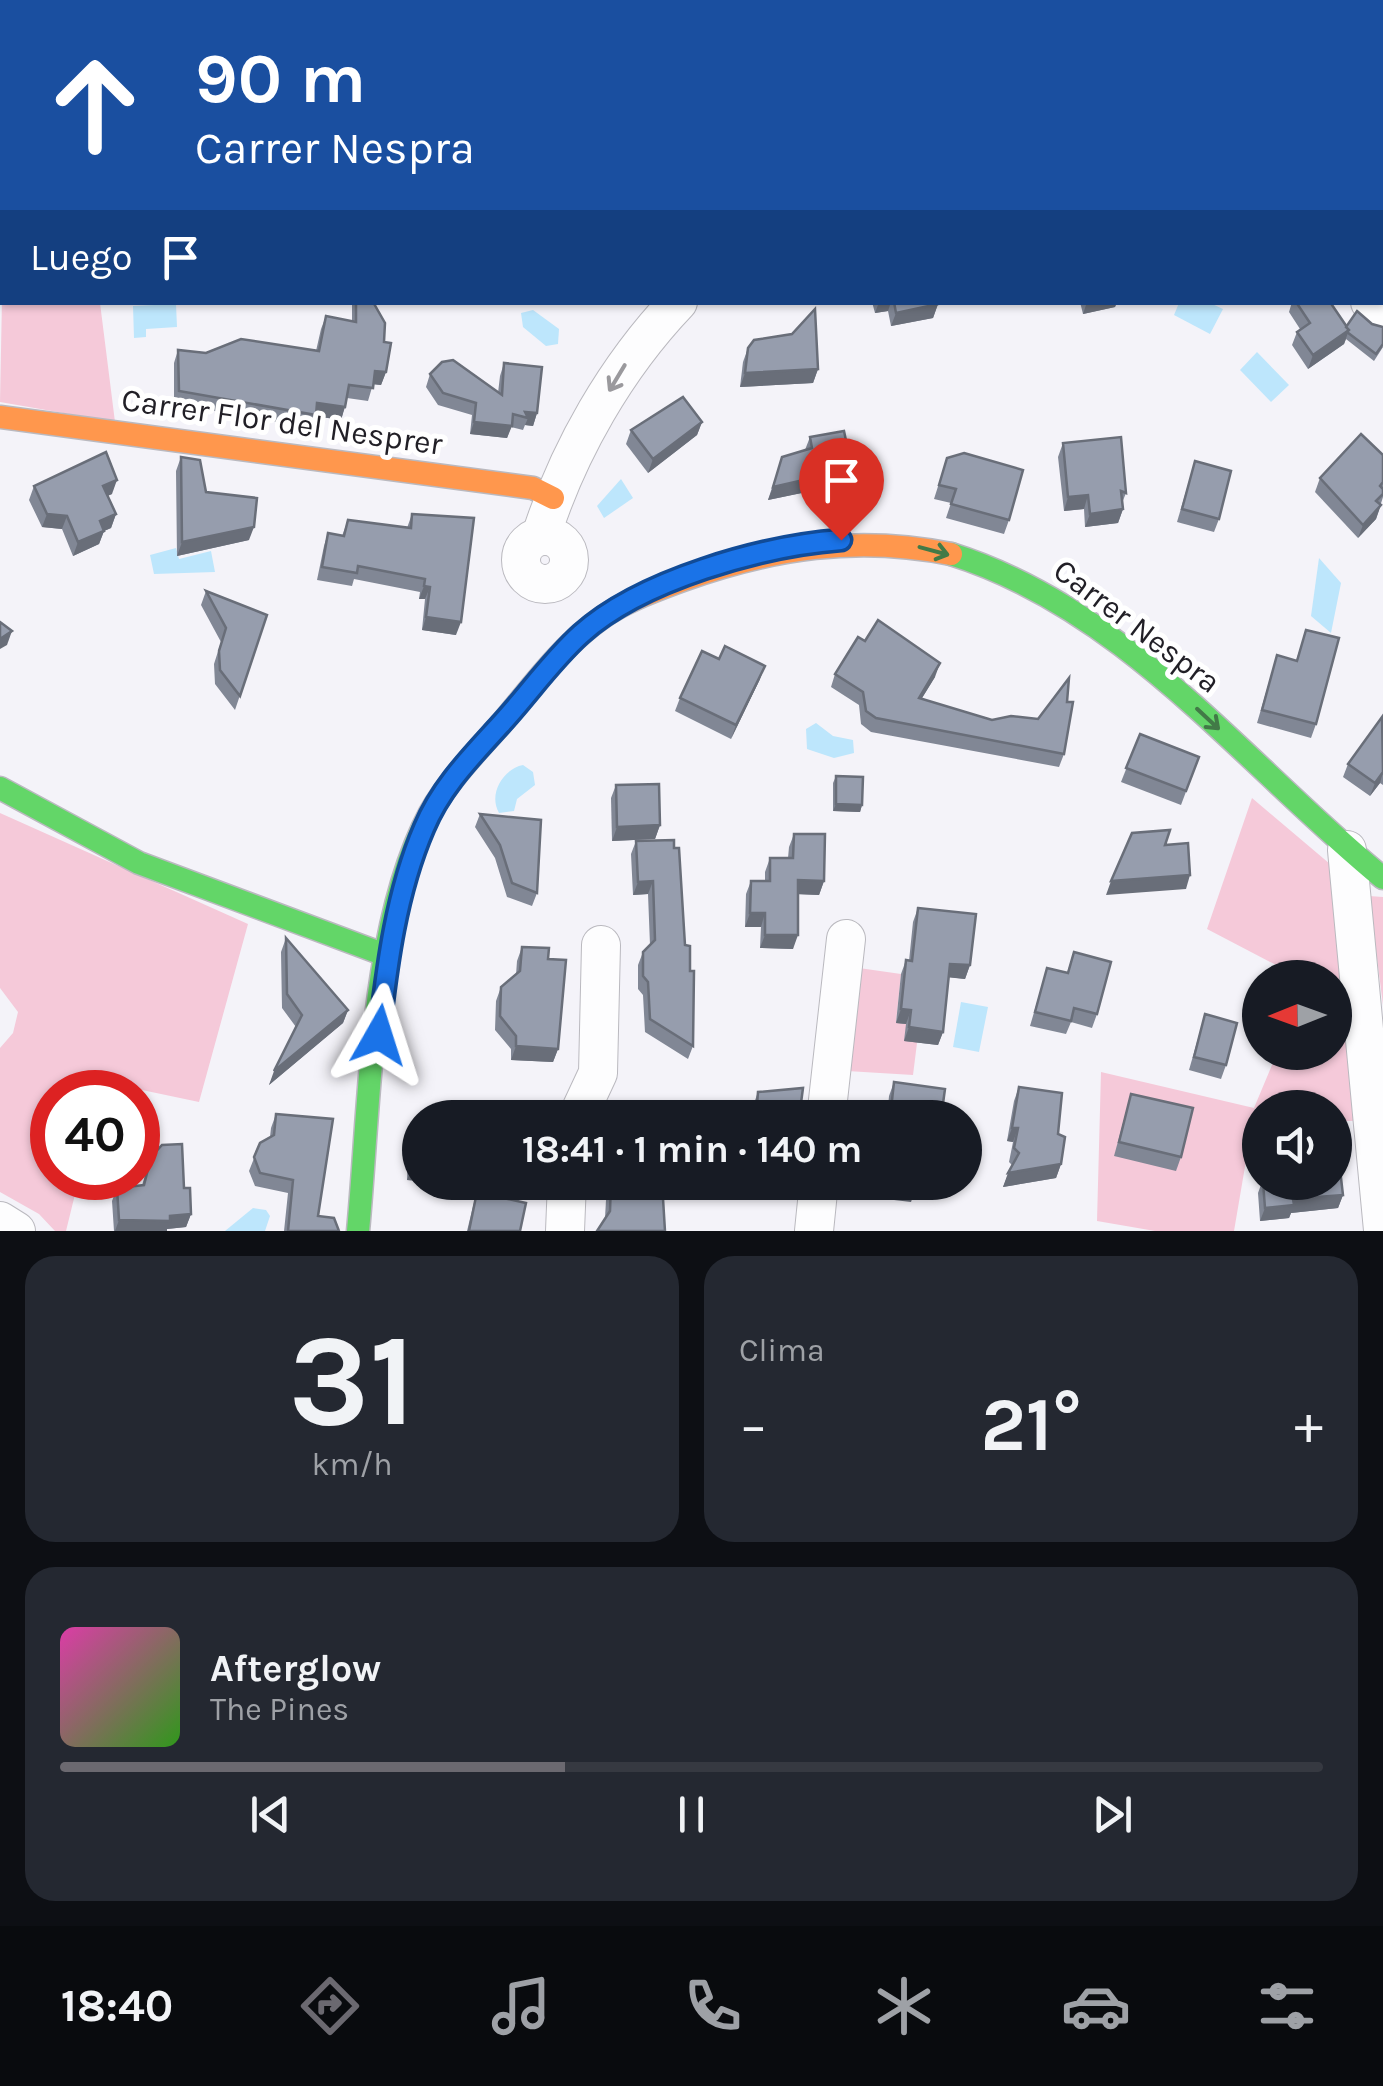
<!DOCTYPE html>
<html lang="es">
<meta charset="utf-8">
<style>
body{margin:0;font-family:Karla,sans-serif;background:#242831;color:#f1f3f6;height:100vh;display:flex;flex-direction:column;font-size:38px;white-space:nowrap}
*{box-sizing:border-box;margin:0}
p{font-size:32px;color:#9ea1a6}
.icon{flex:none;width:55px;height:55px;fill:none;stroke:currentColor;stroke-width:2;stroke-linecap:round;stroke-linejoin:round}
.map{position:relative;height:1231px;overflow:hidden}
.panel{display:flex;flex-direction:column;gap:25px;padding:25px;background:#0d0f14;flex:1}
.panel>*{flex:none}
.top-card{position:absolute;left:0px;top:0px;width:1385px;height:305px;box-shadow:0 2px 8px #0004;background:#1a4fa0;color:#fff;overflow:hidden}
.needle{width:65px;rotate:269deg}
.buttons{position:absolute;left:1242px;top:960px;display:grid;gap:20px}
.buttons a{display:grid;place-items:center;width:110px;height:110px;border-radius:50%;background:#171b24;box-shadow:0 2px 8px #0004;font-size:50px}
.speed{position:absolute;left:30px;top:1070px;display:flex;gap:20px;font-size:50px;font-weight:700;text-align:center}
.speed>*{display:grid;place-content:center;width:130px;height:130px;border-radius:50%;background:#171b24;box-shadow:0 2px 8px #0004;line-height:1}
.speed .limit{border:15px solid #d22;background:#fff;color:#111}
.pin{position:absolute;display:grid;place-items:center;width:85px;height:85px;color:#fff;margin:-102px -42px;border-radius:50% 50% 50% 0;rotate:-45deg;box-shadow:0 0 10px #0007}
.pin .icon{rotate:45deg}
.me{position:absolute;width:110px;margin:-55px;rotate:6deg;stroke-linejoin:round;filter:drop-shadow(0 0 8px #0008)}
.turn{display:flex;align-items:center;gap:35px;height:210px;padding:0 30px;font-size:45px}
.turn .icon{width:130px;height:130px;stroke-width:2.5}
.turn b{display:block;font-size:70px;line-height:85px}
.then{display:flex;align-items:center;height:95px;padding:0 30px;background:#0003;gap:20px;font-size:38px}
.big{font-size:75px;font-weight:700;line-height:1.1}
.panel .card{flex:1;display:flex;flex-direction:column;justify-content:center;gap:15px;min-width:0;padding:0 35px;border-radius:30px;background:#242831}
.panel .dial{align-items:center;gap:0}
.dial b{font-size:130px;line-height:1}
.song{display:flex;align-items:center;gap:30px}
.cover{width:120px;height:120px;border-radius:15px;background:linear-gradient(135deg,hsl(320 70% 55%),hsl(110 70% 35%))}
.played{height:10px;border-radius:5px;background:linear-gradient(90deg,#6b6970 40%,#363941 40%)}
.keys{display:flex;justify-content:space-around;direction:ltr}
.heat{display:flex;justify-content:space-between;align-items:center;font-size:55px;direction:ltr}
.panel .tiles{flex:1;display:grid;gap:25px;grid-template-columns:1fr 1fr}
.card:last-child{grid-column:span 2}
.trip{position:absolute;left:402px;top:1100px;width:580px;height:100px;border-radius:50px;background:#171b24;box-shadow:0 2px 8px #0004;font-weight:700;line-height:100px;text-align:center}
.tabs{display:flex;height:160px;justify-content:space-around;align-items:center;background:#090b0e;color:#9ea1a6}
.tabs .icon{width:70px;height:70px}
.tabs .selected{color:#6b6970}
.tabs b{font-size:45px;color:#f1f3f6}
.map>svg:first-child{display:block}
.green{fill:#f5c9d9}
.water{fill:#bde6fc}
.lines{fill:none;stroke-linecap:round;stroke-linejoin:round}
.stream{stroke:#bde6fc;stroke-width:10}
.street-casing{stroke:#bab9bf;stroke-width:40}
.fast-casing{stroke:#bab9bf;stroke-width:25}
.slow-casing{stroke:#bab9bf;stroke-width:25}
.street{stroke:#fdfdfe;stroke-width:38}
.fast{stroke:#63d668;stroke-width:22}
.slow{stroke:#ff974d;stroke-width:22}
.wall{fill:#818795}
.shaded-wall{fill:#696e79}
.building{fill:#969dad;stroke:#696e79;stroke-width:2.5}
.oneway{stroke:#9a999d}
.oneway2{stroke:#427a47}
.route-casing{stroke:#114b97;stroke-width:25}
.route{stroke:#1a73e8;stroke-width:18}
.labels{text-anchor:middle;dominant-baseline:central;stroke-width:10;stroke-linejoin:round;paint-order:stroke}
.street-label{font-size:32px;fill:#211f26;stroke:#fff}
</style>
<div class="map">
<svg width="1383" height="1231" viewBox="0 0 1383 1231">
<rect width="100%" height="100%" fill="#f4f3f9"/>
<g class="green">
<polygon points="0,0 337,0 2,2 2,36"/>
<polygon points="2,299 2,302 100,303 115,422 0,402"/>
<polygon points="1252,798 1330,864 1342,987 1335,987 1335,978 1299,977 1207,929"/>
<polygon points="0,813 248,924 199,1102 104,1082 101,1092 52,1092 52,1178 79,1178 66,1231 55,1231 39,1214 0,1192 0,1048 13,1033 18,1012 0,988"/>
<polygon points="1369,896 1383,897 1383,1005"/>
<polygon points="859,968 901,974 896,1022 906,1024 917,1043 913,1075 847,1071"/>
<polygon points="1335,1021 1344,1023 1355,1121 1335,1121 1335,1108 1255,1108 1234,1231 1155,1231 1097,1221 1101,1072 1254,1108 1277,1053 1335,1052"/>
</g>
<g class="water">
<polygon points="1179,303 1210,303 1223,309 1210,334 1174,315"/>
<polygon points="176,304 177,327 146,329 146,337 134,338 133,306"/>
<polygon points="533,310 559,329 558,344 546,346 523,327 521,313"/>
<polygon points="1257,352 1289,385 1271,402 1240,370"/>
<polygon points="621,479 633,498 604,518 597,506"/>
<polygon points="176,548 179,559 211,551 215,572 154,574 150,555"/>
<polygon points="1319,558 1341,583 1331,633 1311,616"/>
<polygon points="816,723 833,736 853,740 854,753 834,758 807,749 806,729"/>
<path d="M523,765L533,772L535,785L517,799L514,811L499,813C488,794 503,769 523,765Z"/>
<polygon points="961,1002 988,1007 979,1052 953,1047"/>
<polygon points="253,1208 266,1210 270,1216 265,1231 225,1231"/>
</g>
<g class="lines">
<g class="stream">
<polyline points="1016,0 1018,2"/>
<polyline points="1382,117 1383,117"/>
</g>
<g class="street-casing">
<g id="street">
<polyline points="1208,2 1209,0"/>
<polyline points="0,49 2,49"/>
<polyline points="1370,302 1383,313"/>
<path d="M541,536C568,451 616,367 678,302"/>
<circle cx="545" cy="560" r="24"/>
<polyline points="1347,850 1383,1230"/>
<polyline points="577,1118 598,1073 601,945"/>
<polyline points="826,1118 846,939"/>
<polyline points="0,1221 16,1231"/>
<polyline points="565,1231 567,1182"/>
<polyline points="814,1231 819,1182"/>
</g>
</g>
<g class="fast-casing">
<g id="fast">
<path d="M951,554C1127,609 1245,765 1383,878"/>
<polyline points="0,788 139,863 388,956"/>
<path d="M358,1231C370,1105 370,925 430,813C449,780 476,752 501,724"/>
</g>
</g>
<g class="slow-casing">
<g id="slow">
<polyline points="0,417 533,488 553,498"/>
<path d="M501,724C532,687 561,647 600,619C625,601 654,591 683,580C773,548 857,535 951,554"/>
</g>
</g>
<use href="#street" class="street"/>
<use href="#fast" class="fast"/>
<use href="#slow" class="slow"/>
</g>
<g class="wall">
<polygon points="429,0 484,0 480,2 430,2"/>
<polygon points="352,302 373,302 384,342 386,372 381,385 373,384 368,401 347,398 341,420 315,416 311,428 174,404 174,363 178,350 206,353 316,351 321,329 326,316 352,321"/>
<polygon points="872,302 938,302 938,304 933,318 891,326 888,311 875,313"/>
<polygon points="1080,302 1117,302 1115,307 1083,314"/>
<polygon points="1292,302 1330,302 1346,327 1383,347 1374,361 1346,339 1344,344 1308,369 1292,345 1297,332 1300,329 1289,312"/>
<polygon points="748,348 818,369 813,383 740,387 743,362"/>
<polygon points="504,363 537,413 533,426 525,425 523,430 511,427 507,438 470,434 472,415 438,405 426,387 430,374 498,393 500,376"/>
<polygon points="702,422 697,435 648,473 626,444 631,430"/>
<polygon points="810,437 851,502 820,509 816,490 768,500 782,457 805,450"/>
<polygon points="1063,443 1126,493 1122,503 1123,509 1118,523 1085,527 1084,509 1064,511 1058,457"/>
<polygon points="1383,455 1383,497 1376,519 1358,538 1315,492 1320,478"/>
<polygon points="181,457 206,492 249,540 177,556 176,471"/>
<polygon points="947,458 1009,520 1004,534 946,518 951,503 934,499"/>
<polygon points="1195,461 1219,519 1214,532 1177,522"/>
<polygon points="34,486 112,494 107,496 116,514 111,528 104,531 99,544 73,556 62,529 42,527 29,500"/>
<polygon points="412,514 456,635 422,630 425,599 419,599 420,592 354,579 352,586 317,580 324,546 328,533 342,536 348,520 407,528"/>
<polygon points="206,591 267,615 235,710 215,684 214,664 221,642 201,605"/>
<polygon points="1306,630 1316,724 1311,738 1257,723 1277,655 1296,661"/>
<polygon points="835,674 935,677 922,698 1064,754 1059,767 871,732 861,724 859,705 831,687"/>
<polygon points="760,679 731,739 675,711 680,698"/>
<polygon points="1383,718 1383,785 1380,783 1370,796 1343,777 1348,764"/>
<polygon points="1140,734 1199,757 1181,805 1121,782"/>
<polygon points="836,776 862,805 860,812 833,811 833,783"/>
<polygon points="616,785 660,825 655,839 612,841 611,798"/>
<polygon points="480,814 537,893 532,906 507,897 495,858 475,827"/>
<polygon points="794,834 824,881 819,895 798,894 793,949 760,948 761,927 745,927 746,894 751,881 765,881 765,872 770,858 788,858 789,847"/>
<polygon points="636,841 685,945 690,971 693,1046 688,1059 645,1032 643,995 638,989 638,965 643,952 650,945 648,894 633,895 631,854"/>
<polygon points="918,908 970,965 965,979 949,977 943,1032 938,1045 904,1041 906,1024 896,1023 901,974 906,960 909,961 913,922"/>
<polygon points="286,938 348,1010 343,1023 269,1085 296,1027 282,1008 281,952"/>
<polygon points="522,947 548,959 558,1049 553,1062 511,1060 511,1049 495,1030 496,1001 501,987 516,975 517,961"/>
<polygon points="1074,952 1097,1014 1092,1028 1071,1022 1066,1034 1030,1026 1047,968 1067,973"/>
<polygon points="1205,1014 1226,1065 1221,1079 1189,1070"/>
<polygon points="894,1082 941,1118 887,1118 889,1096"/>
<polygon points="1019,1087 1058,1134 1061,1164 1056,1178 1003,1187 1012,1165 1009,1162 1013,1142 1007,1141 1014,1101"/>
<polygon points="758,1092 799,1118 752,1118 753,1106"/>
<polygon points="1131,1094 1181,1157 1176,1171 1114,1156"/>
<polygon points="276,1114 318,1216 339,1231 284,1231 288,1193 255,1186 249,1171 260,1143 270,1137 271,1128"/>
<polygon points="413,1135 420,1135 420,1181 407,1180 408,1149"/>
<polygon points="151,1157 184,1188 191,1214 186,1227 167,1229 167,1231 114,1231 112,1201 117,1188 142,1185"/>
<polygon points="479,1182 503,1198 520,1231 467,1231"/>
<polygon points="607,1182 662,1182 605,1218"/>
<polygon points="1262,1182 1335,1182 1343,1195 1338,1208 1291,1213 1289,1218 1260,1221 1258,1193"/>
</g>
<g class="shaded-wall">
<polygon points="469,0 484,0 480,2 465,2"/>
<polygon points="879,302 891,302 888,311 875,313"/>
<polygon points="1087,302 1117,302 1115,307 1083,314"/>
<polygon points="938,304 933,318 891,326 896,313"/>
<polygon points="1349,330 1344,344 1308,369 1313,355"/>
<polygon points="818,369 813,383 740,387 745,373"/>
<polygon points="375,371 386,372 381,385 371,384"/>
<polygon points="317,403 345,407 341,420 315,416"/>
<polygon points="525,412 537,413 533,426 525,425 528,418"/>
<polygon points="474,422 512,426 507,438 470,434"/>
<polygon points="702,422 697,435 648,473 653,459"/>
<polygon points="821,476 816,490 768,500 773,487"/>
<polygon points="117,480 112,494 98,500 103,486"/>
<polygon points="856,488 851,502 820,509 825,495"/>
<polygon points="1088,495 1084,509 1064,511 1068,497"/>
<polygon points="1381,505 1376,519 1358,538 1363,525"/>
<polygon points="1123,509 1118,523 1085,527 1090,514"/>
<polygon points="47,514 67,516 62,529 42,527"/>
<polygon points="116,514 111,528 104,531 99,544 73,556 78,542 100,521"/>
<polygon points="254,527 249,540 177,556 182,542"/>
<polygon points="424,586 430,587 425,599 419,599"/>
<polygon points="426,617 461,622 456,635 422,630"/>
<polygon points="12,631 7,645 0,649 0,639"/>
<polygon points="940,663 935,677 914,711 919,698"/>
<polygon points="765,666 760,679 731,739 736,725"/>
<polygon points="1383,772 1380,783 1370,796 1375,783"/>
<polygon points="836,804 862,805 860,812 833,811"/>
<polygon points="660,825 655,839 612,841 617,827"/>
<polygon points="1190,875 1186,889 1106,895 1111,881"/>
<polygon points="798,880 824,881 819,895 794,894"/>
<polygon points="653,881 648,894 633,895 638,882"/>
<polygon points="750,913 765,913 761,927 745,927"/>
<polygon points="765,935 798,935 793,949 760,948"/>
<polygon points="950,964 970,965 965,979 945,977"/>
<polygon points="901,1009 911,1010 906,1024 896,1023"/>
<polygon points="348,1010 343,1023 269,1085 274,1071"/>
<polygon points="909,1027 943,1032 938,1045 904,1041"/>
<polygon points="516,1046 558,1049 553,1062 511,1060"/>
<polygon points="1012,1128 1018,1128 1013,1142 1007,1141"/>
<polygon points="1061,1164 1056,1178 1003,1187 1008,1173"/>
<polygon points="412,1167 420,1167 420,1181 407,1180"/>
<polygon points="881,1184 916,1188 911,1202 877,1198"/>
<polygon points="1343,1195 1338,1208 1291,1213 1289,1218 1260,1221 1265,1208 1293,1199"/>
<polygon points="191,1214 186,1227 167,1229 167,1231 115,1231 119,1220"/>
</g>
<g class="building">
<polygon points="340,0 369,0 369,2 339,2"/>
<polygon points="443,0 469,0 465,2 445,2"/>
<polygon points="563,0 615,0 615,2 569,2"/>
<polygon points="713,0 758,0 760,2 714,2"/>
<rect x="855" y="0" width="45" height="2"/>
<polygon points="1244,0 1380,0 1380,2 1236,2 1236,1"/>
<polygon points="0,130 2,132 2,151 0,154"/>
<polygon points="356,302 373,302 385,323 384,342 391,343 386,372 375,371 373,388 349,385 345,407 317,403 316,415 179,391 178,350 206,353 241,339 319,351 326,316 356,322"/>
<polygon points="894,302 938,302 938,304 896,313"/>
<polygon points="1296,302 1330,302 1349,330 1313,355 1297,332 1310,323"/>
<polygon points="815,309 818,369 745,373 748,348 754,340 792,334"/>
<polygon points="1357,311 1372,324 1383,327 1383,344 1376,354 1347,332 1349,330 1346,327"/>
<polygon points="453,360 502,395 504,363 542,367 537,413 525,412 528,418 513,414 512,426 474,422 476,403 443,393 430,374 442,362"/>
<polygon points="683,397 702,422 653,459 631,430"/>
<polygon points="844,431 856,488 825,495 821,476 773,487 782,457 812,448 810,437"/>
<polygon points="1361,434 1383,455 1383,482 1380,486 1383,489 1383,494 1376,501 1381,505 1363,525 1320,478"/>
<polygon points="1121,437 1126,493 1121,491 1123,509 1090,514 1088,495 1068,497 1063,443"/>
<polygon points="106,452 117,480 103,486 116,514 100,521 104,531 78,542 67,516 47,514 34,486"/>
<polygon points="964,453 1023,470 1009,520 951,504 956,489 939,485 947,458"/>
<polygon points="181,457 200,460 206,492 257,498 254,527 182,542"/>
<polygon points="1195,461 1231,471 1219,519 1182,509"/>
<polygon points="412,514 474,518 461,622 426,617 430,587 424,586 425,579 358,566 357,573 322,567 328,533 344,536 348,520 411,528"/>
<polygon points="206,591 267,615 240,696 220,670 219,651 226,628"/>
<polygon points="878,620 940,663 919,698 992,720 1011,716 1038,719 1069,678 1067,702 1073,702 1064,754 876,718 866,711 863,692 835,674 858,637 865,641"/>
<polygon points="0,622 12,631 0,639"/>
<polygon points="1306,630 1339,638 1316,724 1262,710 1277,655 1297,661"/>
<polygon points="725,646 765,666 736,725 680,698 702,651 719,659"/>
<polygon points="1382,717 1383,772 1375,783 1348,764"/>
<polygon points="1140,734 1199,757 1186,791 1126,768"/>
<polygon points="836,776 863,777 862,805 836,804"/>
<polygon points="659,784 660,825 617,827 616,785"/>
<polygon points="480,814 541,820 537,893 512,883 500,845"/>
<polygon points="1170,830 1165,845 1188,843 1190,875 1111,881 1132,833"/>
<polygon points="794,834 825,834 824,881 798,880 798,935 765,935 765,913 750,913 751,881 770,881 770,858 793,858"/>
<polygon points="674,840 674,848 679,848 685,945 690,946 690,971 694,971 693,1046 650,1019 648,982 643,976 643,952 655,940 653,881 638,882 636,841"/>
<polygon points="918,908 976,914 970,965 950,964 943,1032 909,1027 911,1010 901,1009 906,960 912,961"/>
<polygon points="286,938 348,1010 274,1071 302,1015 287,994"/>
<polygon points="522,947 549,948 548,959 566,960 558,1049 516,1046 516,1036 500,1016 501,987 520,971"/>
<polygon points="1074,952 1111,962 1097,1014 1074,1008 1071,1021 1035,1012 1047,968 1068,973"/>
<polygon points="1205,1014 1237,1023 1226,1065 1194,1057"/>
<polygon points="894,1082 945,1089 941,1118 890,1118"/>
<polygon points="1019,1087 1062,1093 1058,1134 1065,1137 1061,1164 1008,1173 1019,1153 1014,1148 1018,1128 1012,1128"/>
<polygon points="803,1088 799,1118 756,1118 758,1092"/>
<polygon points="1131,1094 1193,1108 1181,1157 1119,1142"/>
<polygon points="657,1102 658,1118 628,1118 627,1105"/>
<polygon points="276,1114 333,1119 318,1216 334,1218 339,1231 288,1231 293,1180 260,1173 254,1157 260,1143 274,1135"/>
<polygon points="1335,1126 1343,1195 1293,1199 1294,1205 1265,1208 1263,1182 1335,1182"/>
<polygon points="413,1135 420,1135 420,1167 412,1167"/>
<polygon points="182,1144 184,1188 190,1188 191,1214 170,1216 170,1221 119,1220 117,1188 144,1185 151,1157 162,1145"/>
<polygon points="479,1182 506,1184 503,1198 526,1203 520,1231 469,1231"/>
<polygon points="611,1182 662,1182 665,1231 597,1231 610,1211"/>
<polygon points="882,1182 916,1182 916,1188 881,1184"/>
</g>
<defs><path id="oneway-shaft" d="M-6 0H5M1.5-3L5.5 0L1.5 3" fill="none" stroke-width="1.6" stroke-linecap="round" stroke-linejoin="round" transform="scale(2.5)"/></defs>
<use class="oneway" href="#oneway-shaft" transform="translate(617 378) rotate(121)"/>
<g class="oneway2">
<use href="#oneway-shaft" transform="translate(934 551) rotate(15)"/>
<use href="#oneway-shaft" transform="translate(1208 719) rotate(43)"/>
</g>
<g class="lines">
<g class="route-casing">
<path id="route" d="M379,1035C387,965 396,893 424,828C441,787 471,757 500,725C527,696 551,661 581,634C641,580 762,546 841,540"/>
</g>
<use href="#route" class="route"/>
</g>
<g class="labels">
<g class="street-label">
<text transform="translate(282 422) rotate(8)">Carrer Flor del Nesprer</text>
<text transform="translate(1137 626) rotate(37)">Carrer Nespra</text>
</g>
</g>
</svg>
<div class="buttons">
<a><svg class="needle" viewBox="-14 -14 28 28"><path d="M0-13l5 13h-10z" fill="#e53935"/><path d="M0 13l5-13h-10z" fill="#9ea1a6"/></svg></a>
<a><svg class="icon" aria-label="sound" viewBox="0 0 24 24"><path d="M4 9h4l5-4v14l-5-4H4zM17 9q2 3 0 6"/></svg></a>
</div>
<div class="speed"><div class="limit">40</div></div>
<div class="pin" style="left:841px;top:540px;background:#d93025"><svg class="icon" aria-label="arrive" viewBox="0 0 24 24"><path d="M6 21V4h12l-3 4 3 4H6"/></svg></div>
<svg class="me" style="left:379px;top:1035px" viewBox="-20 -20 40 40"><path d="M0-17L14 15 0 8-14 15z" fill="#1a73e8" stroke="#fff" stroke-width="4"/></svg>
<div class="trip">18:41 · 1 min · 140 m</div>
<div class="top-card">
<div class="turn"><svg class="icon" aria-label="ahead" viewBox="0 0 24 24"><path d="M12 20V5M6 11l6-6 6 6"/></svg><div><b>90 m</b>Carrer Nespra</div></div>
<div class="then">Luego<svg class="icon" aria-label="arrive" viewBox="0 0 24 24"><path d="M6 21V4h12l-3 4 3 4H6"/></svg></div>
</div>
</div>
<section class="panel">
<div class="tiles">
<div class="card dial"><b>31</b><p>km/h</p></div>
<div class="card"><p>Clima</p>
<div class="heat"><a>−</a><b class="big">21°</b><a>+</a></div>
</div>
<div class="card">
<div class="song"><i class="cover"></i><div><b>Afterglow</b><p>The Pines</p></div></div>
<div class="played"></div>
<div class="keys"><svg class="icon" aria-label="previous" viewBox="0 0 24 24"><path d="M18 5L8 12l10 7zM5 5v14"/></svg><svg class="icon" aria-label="pause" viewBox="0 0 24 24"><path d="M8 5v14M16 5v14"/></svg><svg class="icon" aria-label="next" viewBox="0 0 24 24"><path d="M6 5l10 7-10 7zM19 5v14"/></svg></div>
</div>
</div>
</section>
<nav class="tabs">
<b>18:40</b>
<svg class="icon selected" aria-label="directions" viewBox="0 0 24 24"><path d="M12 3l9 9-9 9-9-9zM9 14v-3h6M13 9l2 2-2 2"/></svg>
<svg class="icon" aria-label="music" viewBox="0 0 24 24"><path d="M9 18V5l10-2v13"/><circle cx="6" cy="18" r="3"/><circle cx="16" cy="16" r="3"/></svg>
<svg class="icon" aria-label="phone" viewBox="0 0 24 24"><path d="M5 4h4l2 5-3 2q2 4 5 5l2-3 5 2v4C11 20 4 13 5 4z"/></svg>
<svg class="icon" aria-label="climate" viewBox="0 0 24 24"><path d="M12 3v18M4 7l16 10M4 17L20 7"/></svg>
<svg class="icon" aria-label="car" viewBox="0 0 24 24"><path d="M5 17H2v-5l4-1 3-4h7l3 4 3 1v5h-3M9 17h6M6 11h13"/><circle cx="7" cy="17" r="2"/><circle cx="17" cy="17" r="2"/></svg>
<svg class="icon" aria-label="filters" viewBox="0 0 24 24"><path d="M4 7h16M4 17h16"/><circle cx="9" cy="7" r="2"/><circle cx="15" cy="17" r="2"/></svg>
</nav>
